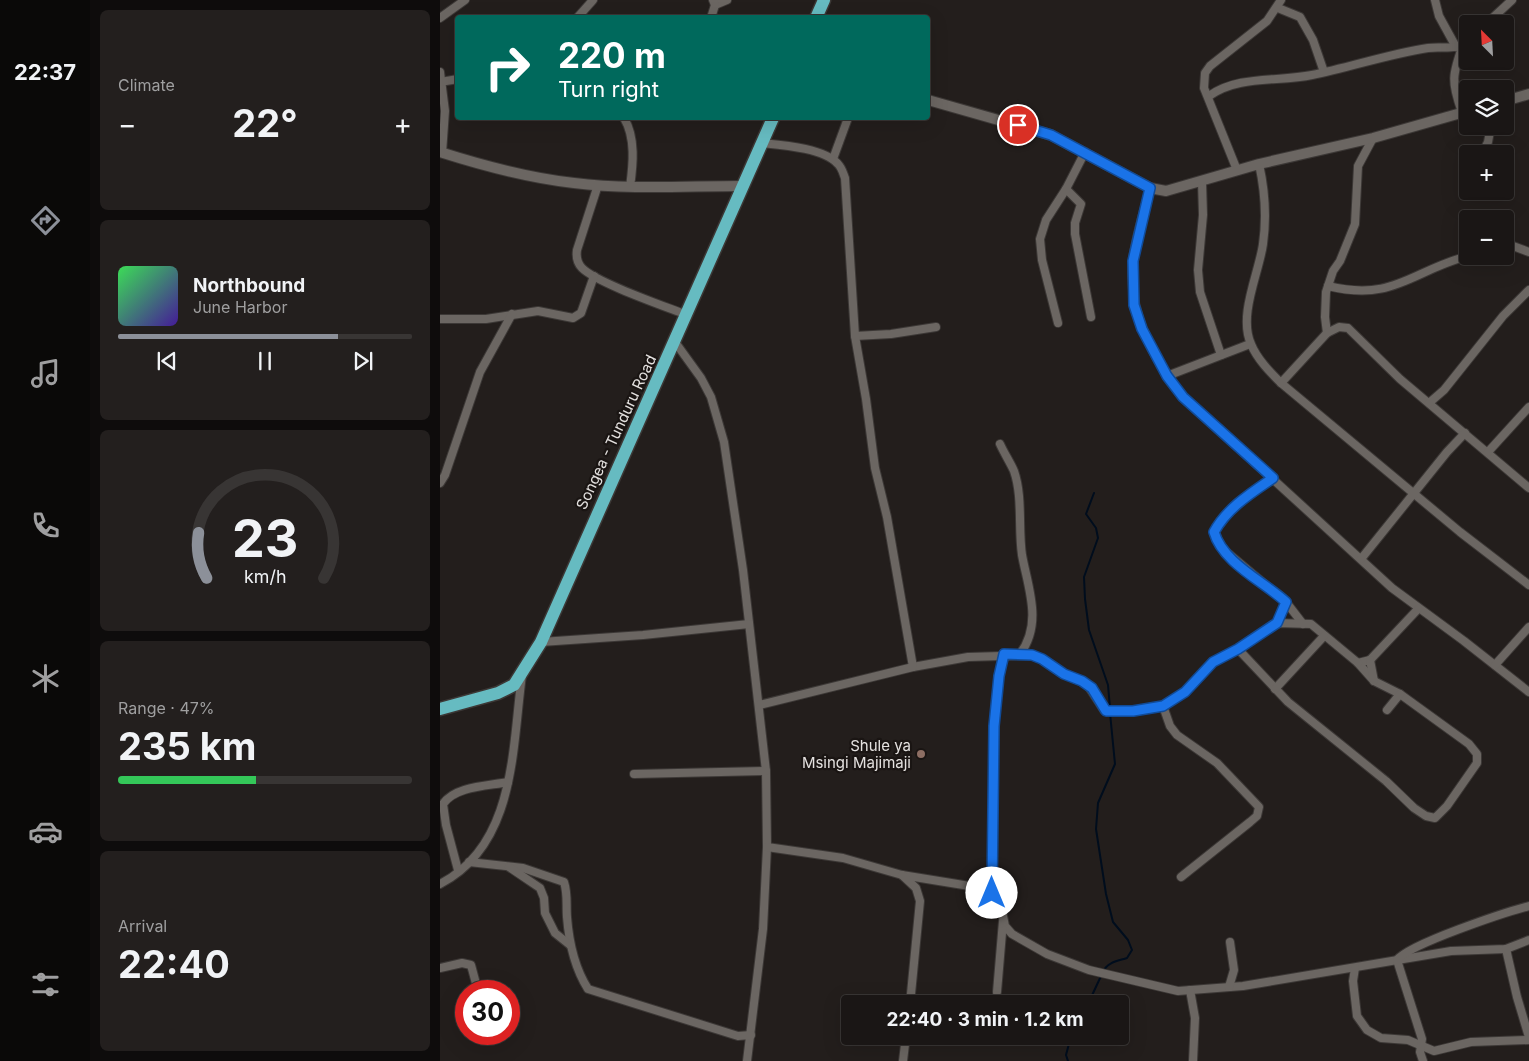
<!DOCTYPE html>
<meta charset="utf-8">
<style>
body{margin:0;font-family:Inter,sans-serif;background:#231f1e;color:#f1f3f6;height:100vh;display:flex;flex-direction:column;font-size:19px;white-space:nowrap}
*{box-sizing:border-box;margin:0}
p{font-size:16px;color:#9f9fa0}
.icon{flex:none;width:28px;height:28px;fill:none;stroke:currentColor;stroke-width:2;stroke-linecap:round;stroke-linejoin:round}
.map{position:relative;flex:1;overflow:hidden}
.panel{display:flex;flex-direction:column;gap:10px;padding:10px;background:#0e0c0c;width:350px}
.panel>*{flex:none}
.banner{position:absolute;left:15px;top:15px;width:475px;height:105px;border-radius:5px;box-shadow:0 5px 20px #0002,0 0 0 1px #383534;background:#00695c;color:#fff;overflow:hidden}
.needle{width:32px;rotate:336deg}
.tools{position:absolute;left:1019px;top:15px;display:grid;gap:10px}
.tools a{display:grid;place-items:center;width:55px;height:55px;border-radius:5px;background:#1a1615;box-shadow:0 5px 20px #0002,0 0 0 1px #383534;font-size:25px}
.speed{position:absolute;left:15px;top:980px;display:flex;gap:10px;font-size:25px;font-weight:700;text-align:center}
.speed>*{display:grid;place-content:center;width:65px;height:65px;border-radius:50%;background:#1a1615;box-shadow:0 5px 20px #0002,0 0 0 1px #383534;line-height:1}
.speed .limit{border:8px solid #d22;background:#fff;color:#111}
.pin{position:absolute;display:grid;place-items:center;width:42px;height:42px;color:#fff;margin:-21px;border:2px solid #fff;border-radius:50%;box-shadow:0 1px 5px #0007}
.me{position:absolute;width:55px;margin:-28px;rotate:0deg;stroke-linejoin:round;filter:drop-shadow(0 0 4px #0008)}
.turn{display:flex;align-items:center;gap:18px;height:105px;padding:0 20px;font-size:22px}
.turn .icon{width:65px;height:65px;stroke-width:2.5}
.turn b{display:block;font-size:35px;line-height:42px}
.big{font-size:38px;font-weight:700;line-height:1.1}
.panel .tile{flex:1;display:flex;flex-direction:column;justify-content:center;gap:8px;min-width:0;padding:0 18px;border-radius:8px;background:#231f1e}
.panel .dial{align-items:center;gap:0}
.dial svg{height:130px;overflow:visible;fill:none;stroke:#383534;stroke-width:7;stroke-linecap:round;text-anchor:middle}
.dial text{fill:#f1f3f6;stroke:none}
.song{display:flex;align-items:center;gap:15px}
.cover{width:60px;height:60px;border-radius:8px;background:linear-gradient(135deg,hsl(130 70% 55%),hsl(260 70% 35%))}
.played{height:5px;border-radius:2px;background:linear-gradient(90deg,#8c9099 75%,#383534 75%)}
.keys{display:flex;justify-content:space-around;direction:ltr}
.heat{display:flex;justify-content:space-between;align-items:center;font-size:28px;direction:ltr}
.charge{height:8px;border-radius:4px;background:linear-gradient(90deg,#34c759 47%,#383534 0)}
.trip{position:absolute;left:401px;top:995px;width:288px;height:50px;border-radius:5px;background:#1a1615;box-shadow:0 5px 20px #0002,0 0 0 1px #383534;font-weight:700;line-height:50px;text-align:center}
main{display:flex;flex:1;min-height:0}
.tabs{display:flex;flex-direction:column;width:90px;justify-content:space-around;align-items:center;background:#0a0908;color:#9f9fa0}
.tabs .icon{width:35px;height:35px}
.tabs .current{color:#8c9099}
.tabs b{font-size:22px;color:#f1f3f6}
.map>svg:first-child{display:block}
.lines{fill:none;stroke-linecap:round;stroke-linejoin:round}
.stream{stroke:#000d1d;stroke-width:2}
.minor-casing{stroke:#3c3836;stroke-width:10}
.tertiary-casing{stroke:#3c3836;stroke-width:12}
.trunk-casing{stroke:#3c3836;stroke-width:15}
.minor{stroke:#6b6662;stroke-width:8}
.tertiary{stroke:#6b6662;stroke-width:10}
.trunk{stroke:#66bbc1;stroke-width:12}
.route-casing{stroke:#114b97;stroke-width:12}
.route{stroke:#1a73e8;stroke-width:9}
.education-dot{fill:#8d6e63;stroke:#1a1513;stroke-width:2}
.labels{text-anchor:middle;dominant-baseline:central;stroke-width:4.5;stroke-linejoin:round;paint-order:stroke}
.street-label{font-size:15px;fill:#e5e2e0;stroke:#1a1513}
.poi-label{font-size:15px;fill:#e5e2e0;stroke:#1a1513;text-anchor:end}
</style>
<main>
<nav class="tabs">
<b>22:37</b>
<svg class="icon current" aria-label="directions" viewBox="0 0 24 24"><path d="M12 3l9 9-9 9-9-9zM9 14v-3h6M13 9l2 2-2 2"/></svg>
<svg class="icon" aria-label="music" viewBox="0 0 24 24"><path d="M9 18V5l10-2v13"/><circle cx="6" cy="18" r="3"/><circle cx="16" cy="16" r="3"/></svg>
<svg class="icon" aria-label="phone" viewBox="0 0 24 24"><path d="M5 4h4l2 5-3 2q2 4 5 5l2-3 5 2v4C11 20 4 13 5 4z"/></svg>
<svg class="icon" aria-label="climate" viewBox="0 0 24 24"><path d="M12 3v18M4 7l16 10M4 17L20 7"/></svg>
<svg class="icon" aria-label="car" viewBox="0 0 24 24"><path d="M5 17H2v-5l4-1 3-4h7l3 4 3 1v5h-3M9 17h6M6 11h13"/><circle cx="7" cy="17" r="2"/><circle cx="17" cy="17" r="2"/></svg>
<svg class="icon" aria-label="filters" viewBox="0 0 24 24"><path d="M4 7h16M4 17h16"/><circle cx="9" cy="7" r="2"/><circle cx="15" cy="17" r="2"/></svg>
</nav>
<section class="panel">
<div class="tile"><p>Climate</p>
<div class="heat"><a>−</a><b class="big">22°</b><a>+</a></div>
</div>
<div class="tile">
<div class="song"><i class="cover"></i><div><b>Northbound</b><p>June Harbor</p></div></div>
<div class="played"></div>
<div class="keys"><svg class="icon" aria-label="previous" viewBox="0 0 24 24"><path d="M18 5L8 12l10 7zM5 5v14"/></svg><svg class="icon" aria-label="pause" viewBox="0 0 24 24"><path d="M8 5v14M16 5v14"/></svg><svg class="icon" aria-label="next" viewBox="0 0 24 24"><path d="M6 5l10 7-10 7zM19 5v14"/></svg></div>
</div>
<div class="tile dial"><svg viewBox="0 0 100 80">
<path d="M14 69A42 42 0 1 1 86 69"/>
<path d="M14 69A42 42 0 0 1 9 41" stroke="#8c9099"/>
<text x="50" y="56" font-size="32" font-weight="700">23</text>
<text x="50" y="72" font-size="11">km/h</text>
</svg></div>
<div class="tile"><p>Range · 47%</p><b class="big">235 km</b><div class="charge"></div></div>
<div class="tile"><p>Arrival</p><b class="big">22:40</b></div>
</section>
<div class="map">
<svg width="1089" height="1061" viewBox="0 0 1089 1061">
<rect width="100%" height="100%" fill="#231e1c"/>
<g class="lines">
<g class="stream">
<polyline points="654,493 646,514 656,528 658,538 644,577 645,599 649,630 668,685 670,708"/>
<path d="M663,972C667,962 678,961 687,958L692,950L688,940L673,922L666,894L656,829L658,803L675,764L670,713"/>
<polyline points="648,1004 661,976"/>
<polyline points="628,1061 626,1055 631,1036"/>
</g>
<g class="minor-casing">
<g id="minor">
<polyline points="995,0 999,16 1016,47"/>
<polyline points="275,5 287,0"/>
<polyline points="838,8 860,17 873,40 884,72"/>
<polyline points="0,18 25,0"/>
<polyline points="137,18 153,0"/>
<polyline points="271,18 275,5 273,0"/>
<polyline points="1046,24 1072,0"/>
<polyline points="0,72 5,111 2,153"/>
<polyline points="0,82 18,79"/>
<path d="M769,96C798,75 838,82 872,75C911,67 949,54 988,48C1001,46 1018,51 1028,41"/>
<path d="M1022,112C1011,82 1012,75 1023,45"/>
<path d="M184,118C196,138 193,165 190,187"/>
<polyline points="1043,152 1048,142 1051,126"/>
<polyline points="393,159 408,118"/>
<path d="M819,164C825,191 827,216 823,244C819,273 798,315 811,344C817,359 830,372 841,383L1020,532L1089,585"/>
<polyline points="797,170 764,88 765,73 770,66 827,21 841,0"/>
<polyline points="762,182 763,215 758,270 760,292 781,355"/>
<path d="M158,185L137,250C136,257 137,263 142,268C157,283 224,306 247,315"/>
<path d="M710,188C704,212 696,235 693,259C687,311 712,358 743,397L952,588L1024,641L1089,692"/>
<polyline points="626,189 641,204 635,223 635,234 651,317"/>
<polyline points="1065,248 1073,246 1089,252"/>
<path d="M888,286C954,302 971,271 1028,256"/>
<polyline points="0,319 46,319 98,311 133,318 141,313 154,276"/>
<polyline points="618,323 602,260 600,239 606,220 626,189 645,152"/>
<polyline points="887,333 885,317 886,292 893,271 900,261 915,224 918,166 933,138"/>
<polyline points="415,336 451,334 496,327"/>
<polyline points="235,342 261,378 271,397 284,442 303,570 326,771 327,847 323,929 307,1061"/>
<polyline points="727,376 810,344"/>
<polyline points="841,383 887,333 899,327 908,328 960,379 1089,488"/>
<polyline points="989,403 1004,390 1063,316 1089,290"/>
<path d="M560,444C564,453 570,462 574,471C583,497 578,528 582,555C588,588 603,623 580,654"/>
<polyline points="1048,452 1089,407"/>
<path d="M833,479C811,493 787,508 774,532L783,549L846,602L863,624"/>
<polyline points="0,483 5,475 40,372 72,314"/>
<polyline points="921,559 1007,452 1025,433"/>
<polyline points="837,623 846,602"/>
<polyline points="101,642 203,635 309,624"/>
<polyline points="798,649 848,702 946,781 974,808 986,816 995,818 1007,806 1037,763 1037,754 1029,744 960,694 934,681 918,663 930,660 978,609"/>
<polyline points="930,660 934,681"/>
<polyline points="1055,665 1089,627"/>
<polyline points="473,667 528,657 592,655 602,659 624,674 647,684 664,710 693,711 723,706 745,692 773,662 798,649 837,623 871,624 918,663"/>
<polyline points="835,689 884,636"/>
<path d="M319,705L473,667L447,517L435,468L426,399L415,336L405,178C403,173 402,168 398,164C384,148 342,145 322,143"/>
<polyline points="723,706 730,726 737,735 777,763 819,807 817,816 810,822 741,877"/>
<polyline points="947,710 960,694"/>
<polyline points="194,774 326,771"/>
<polyline points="327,847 403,858 462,875 542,888 560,901 565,926 572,934 607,954 649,970 738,991 803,986 1011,951 1066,949 1089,940"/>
<path d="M29,862L83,868L124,882C128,894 126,905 127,917C129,943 134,967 148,989L298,1036L311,1035"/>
<polyline points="69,867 100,888 104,898 105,913 115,933 130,945"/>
<path d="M18,870L6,825L3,804C15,786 48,786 68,782"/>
<polyline points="462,875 476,888 480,901 470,1004"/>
<path d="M0,884C76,845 72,748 82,675"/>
<polyline points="552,893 554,726 559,676 564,655"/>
<polyline points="1066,949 1077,997 1089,1037"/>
<polyline points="0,968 22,963 31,965 38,991"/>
<polyline points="915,968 913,981 917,1016 927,1030 941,1038 968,1040 994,1051 1031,1042 1089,1040"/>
<polyline points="789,987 794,970 790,942"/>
<polyline points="750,990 755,1018 753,1061"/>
<polyline points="557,992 563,921"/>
<polyline points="463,1061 466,1036"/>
<path d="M983,1061L980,1052L982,1039L957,960C969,944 1066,912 1089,906"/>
</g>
</g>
<g class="tertiary-casing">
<g id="tertiary">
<polyline points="488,100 611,135 710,188 726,191 819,164 933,138 1028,111"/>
<polyline points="1065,101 1089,94"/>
<path d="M0,152C44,166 88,178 134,183C189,190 246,186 302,186"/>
</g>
</g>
<g class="trunk-casing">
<g id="trunk">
<polyline points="376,18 384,0"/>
<polyline points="0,709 58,693 74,685 101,642 333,118"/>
</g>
</g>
<use href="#minor" class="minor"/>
<use href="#tertiary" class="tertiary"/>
<use href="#trunk" class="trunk"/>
</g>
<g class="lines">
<g class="route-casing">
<path id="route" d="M552,893L554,726L559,676L564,654L592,655L602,659L624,674L642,681L652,688L666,711H693L723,706L745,692L773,662L798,649L837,623L846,602C823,581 783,563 774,532C787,508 811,493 833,478L743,397L727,376L702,329L694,305L693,261L710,188L611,135L578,125"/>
</g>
<use href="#route" class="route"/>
</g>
<circle class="education-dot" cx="481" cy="754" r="5"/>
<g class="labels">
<g class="street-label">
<text transform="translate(176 432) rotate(-65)">Songea - Tunduru Road</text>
</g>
<g class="poi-label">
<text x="471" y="745">Shule ya<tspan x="471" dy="17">Msingi Majimaji</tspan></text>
</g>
</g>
</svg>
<div class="tools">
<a><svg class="needle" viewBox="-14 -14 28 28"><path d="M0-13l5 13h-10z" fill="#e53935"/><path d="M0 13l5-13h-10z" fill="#9f9fa0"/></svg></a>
<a><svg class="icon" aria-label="layers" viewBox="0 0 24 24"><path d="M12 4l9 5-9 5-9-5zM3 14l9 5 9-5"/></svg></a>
<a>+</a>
<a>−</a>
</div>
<div class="speed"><div class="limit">30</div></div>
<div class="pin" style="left:578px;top:125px;background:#d93025"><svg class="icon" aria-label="arrive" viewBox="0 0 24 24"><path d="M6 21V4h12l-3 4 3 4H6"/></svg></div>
<svg class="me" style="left:552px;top:893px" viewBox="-20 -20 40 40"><circle r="19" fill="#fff"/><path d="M0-13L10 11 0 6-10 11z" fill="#1a73e8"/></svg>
<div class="trip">22:40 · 3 min · 1.2 km</div>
<div class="banner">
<div class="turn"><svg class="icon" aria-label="right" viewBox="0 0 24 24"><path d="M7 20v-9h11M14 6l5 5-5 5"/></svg><div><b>220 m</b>Turn right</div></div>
</div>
</div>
</main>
